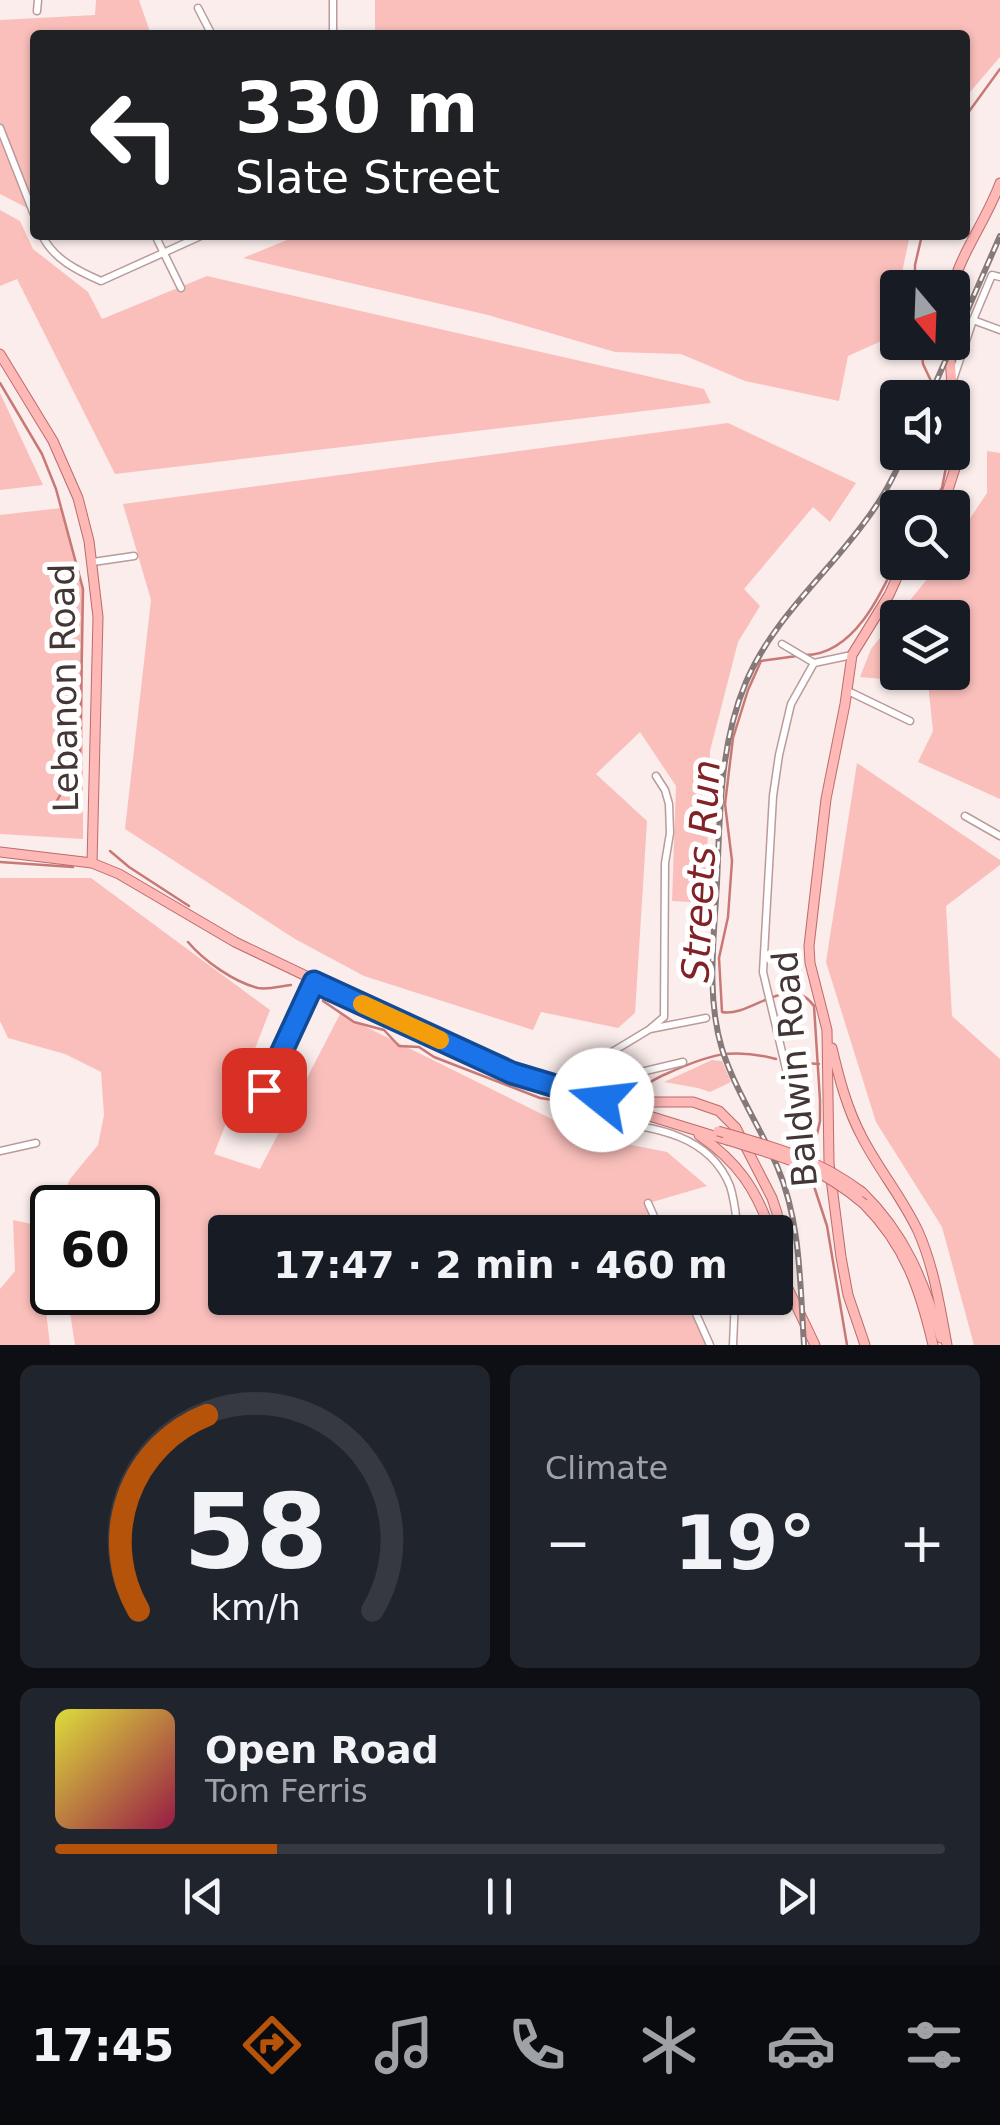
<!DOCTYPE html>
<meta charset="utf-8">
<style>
body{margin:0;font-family:"DejaVu Sans",sans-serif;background:#20242c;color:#f1f3f6;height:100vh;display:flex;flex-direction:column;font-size:38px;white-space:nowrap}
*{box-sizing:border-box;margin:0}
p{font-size:32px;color:#9ea1a6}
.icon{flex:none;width:55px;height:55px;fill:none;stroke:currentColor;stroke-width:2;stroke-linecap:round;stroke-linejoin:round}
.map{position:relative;height:1345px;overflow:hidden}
.panel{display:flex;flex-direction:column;gap:20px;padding:20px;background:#0d0f14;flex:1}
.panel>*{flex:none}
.hud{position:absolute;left:30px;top:30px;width:940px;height:210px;border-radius:10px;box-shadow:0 2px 8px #0004;background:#202124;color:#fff;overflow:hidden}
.needle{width:65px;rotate:161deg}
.buttons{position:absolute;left:880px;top:270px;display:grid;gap:20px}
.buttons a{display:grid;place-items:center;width:90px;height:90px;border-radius:10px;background:#171b24;box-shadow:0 2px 8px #0004;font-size:50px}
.speed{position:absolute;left:30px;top:1185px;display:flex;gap:20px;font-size:50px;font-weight:700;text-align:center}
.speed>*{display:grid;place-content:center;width:130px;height:130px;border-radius:50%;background:#171b24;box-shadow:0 2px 8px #0004;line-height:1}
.speed .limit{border:5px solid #111;border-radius:15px;background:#fff;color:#111}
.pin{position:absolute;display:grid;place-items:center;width:85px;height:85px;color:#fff;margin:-42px;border-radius:20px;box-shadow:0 5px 15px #0006}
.me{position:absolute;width:110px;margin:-55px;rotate:286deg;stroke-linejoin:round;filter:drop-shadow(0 0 8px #0008)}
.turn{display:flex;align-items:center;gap:35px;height:210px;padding:0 40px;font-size:45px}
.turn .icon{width:130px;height:130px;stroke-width:2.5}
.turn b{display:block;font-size:70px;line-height:85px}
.big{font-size:75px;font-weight:600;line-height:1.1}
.panel .tile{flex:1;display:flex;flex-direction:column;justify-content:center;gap:15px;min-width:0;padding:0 35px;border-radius:15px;background:#20242c}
.panel .dial{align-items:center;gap:0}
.dial svg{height:260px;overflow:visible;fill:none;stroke:#363941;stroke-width:7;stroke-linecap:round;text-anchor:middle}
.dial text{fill:#f1f3f6;stroke:none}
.song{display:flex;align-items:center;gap:30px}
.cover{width:120px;height:120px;border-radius:15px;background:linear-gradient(135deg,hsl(60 70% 55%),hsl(340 70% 35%))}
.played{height:10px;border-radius:5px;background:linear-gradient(90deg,#b45309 25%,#363941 25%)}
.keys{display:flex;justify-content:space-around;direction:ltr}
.heat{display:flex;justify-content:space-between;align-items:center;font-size:55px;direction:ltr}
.panel .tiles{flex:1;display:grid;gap:20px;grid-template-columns:1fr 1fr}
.tile:last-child{grid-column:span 2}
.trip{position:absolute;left:208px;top:1215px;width:585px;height:100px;border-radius:10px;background:#171b24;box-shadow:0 2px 8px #0004;font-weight:600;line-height:100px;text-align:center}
.tab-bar{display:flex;height:160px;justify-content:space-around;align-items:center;background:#090b0e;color:#9ea1a6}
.tab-bar .icon{width:70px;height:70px}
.tab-bar .current{color:#b45309}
.tab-bar b{font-size:45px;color:#f1f3f6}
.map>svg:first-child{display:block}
.green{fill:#fabfbb;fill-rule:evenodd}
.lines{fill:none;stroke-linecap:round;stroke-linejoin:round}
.stream{stroke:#c87976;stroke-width:2.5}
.minor-casing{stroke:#bb9b99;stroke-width:9}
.major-casing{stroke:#bc6b6a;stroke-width:11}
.minor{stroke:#fff;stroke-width:6}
.major{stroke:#feb8b6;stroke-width:9}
.rail-casing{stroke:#867978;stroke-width:6}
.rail{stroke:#fff;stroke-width:2.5;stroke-dasharray:8;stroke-linecap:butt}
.major-bridge-casing{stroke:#bc6b6a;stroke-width:11;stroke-linecap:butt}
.major-bridge{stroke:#feb8b6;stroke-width:9}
.route-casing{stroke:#114b97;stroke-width:25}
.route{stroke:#1a73e8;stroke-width:18}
.slow{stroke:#f59e0b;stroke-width:18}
.labels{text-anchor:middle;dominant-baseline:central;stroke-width:10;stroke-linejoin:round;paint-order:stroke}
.street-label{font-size:35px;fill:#433635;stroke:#fff}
.water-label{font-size:38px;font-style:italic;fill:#812227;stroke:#fff}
</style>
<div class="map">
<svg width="1000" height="1345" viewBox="0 0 1000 1345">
<rect width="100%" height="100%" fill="#faedec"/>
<g class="green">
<polygon points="96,0 139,0 151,35 35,35 35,212 0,194 0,20 95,15"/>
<polygon points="375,0 1000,0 1000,57 965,98 965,35 375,35"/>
<polygon points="0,210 20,221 33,249 88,292 102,319 207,276 704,389 711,403 115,474 17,279 0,286"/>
<polygon points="299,235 910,235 888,338 848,356 839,401 745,381 681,354 615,352 488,315 243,258"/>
<polygon points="0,393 43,485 0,490"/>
<polygon points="728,423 856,483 830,522 813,507 744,589 760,606 738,642 710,751 706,903 672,901 676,786 640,732 596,774 647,821 635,1013 618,1028 541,1012 533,1030 364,976 295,939 125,829 151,600 123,504"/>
<path d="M987,451L1000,453V799L918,762L933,731L928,683L860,677L871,649L940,563L952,562L953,544L987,493ZM898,618H952V672H898Z"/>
<polygon points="61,508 83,589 83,839 0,834 0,515"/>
<polygon points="857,763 1000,860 1000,865 946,906 952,1016 1000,1059 1000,1345 974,1345 942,1227 876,1122 826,962"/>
<polygon points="0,878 91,878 270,1010 214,1154 260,1169 340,1014 586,1136 667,1152 707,1186 649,1203 661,1232 225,1232 225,1298 689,1298 710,1345 75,1345 67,1293 138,1292 138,1208 58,1207 70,1179 98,1145 104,1115 101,1072 65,1054 8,1038 0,1021"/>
<polygon points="712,1060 722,1061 731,1082 710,1092 698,1088 664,1082"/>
<polygon points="13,1220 36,1225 50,1345 0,1345 0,1289 15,1271"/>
</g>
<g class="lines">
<g class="stream">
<polyline points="965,117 1000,69"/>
<polyline points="915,288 915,265 922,235"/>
<polyline points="921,342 923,364 939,398"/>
<polyline points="0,383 42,454 56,489 83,589 80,760 54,806"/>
<polyline points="928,508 942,488 949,452"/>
<path d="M805,655C853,655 881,595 898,557"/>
<path d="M797,656L761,661L748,690L733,738L725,804L732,861L728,917L719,958L722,1012C750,1018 790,971 814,1006L820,1100V1121L811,1161"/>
<polyline points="110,851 129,867 189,906"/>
<polyline points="0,862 73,867"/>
<path d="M188,942C204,961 234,982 258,988C268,990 281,986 291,985"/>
<polyline points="323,1001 354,1022 384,1030 399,1046 419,1047 434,1057 540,1098 579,1104"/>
<polyline points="791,1062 819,1064"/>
<path d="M623,1097C638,1091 651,1080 666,1074C708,1055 731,1047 776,1059"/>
<polyline points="810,1174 827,1226 847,1345"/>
</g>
<g class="minor-casing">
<g id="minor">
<polyline points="198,8 212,35"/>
<polyline points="37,11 38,0"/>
<polyline points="262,35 331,35"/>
<polyline points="333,35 333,0"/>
<polyline points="0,128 35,217"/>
<path d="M42,235C53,259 78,271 101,281L203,235"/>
<polyline points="155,235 181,288"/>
<polyline points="973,320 1000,330"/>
<polyline points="953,380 973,320 992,275 1000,277"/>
<polyline points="93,562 134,556"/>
<polyline points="782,644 814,663"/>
<polyline points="848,691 910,721"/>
<polyline points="965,816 1000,836"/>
<path d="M706,1018L650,1029L602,1058L590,1112L597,1120C648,1127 708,1131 730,1186C735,1201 736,1217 738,1232"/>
<polyline points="651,1028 664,1017 665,863 670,833 669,804 665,790 656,776"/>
<polyline points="601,1061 641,1072 683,1062"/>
<polyline points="795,1113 787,1073 763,972 773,796 779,755 791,704 814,663 852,655"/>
<polyline points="248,1127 315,982"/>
<polyline points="0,1151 36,1143"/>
<polyline points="648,1203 661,1232"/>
<polyline points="689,1298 710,1345"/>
<polyline points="733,1345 735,1298"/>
</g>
</g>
<g class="major-casing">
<g id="major">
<path d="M952,288C962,251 987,219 1000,183"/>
<polyline points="0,354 53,441 78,498 89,541 98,617 92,863"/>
<polyline points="938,508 947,493 957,462 949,342"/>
<polyline points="0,852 92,863 119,874 235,942 482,1060 536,1081 727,1140"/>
<path d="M832,1048C839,1078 847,1109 862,1137C879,1170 902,1197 918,1231C934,1267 940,1307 947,1345"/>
<polyline points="620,1102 693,1102 719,1111 736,1128 772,1198 777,1213 784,1280 815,1345"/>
<path d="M699,1135C738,1162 756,1189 771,1232"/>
<path d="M862,1192C906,1235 923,1280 941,1338"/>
<path d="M864,1204C905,1245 920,1289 933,1345"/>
<polyline points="865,1345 848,1295 841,1257 829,1163 827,1030 810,963 809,946 826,799 845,704 852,655 889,595 904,562"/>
</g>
</g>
<use href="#minor" class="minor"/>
<use href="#major" class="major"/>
<g class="rail-casing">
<g id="rail">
<polyline points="929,398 1000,236"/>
<path d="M804,1345C800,1285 801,1222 777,1166C760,1127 735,1090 722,1049C706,996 714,938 717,883C720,815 719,746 746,682C775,614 836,567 876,506C888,489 896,471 905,452"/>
</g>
</g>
<use href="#rail" class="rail"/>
<g class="major-bridge-casing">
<g id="major-bridge">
<path d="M718,1131C773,1147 815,1157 862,1192"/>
<path d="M727,1140C783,1157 818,1165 864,1204"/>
</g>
</g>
<use href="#major-bridge" class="major-bridge"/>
</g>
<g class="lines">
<g class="route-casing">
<polyline id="route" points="264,1090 314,982 512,1073 602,1100"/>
</g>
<use href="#route" class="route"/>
<polyline class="slow" points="362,1004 440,1040"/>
</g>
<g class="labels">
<g class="street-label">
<text transform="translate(64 688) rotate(-91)">Lebanon Road</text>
<text transform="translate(795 1069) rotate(-95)">Baldwin Road</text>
</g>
<g class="water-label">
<text transform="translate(701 871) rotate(-87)">Streets Run</text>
</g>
</g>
</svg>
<div class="buttons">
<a><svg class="needle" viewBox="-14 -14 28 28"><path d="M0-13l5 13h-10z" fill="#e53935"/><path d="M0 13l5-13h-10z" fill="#9ea1a6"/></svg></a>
<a><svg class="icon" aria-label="sound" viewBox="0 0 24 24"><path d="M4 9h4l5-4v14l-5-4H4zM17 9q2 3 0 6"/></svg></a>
<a><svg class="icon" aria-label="search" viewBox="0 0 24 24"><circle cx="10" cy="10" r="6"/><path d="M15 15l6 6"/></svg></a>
<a><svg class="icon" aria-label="layers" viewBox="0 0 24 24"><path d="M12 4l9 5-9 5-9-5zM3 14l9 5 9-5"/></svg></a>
</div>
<div class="speed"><div class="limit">60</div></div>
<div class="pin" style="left:264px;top:1090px;background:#d93025"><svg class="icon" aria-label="arrive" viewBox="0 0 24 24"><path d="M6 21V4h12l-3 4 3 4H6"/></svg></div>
<svg class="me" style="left:602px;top:1100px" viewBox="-20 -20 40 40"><circle r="19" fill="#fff"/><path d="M0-13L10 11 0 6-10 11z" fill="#1a73e8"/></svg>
<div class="trip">17:47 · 2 min · 460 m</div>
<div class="hud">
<div class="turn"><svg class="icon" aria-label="left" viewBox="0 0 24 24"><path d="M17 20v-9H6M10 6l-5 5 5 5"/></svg><div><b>330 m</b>Slate Street</div></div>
</div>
</div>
<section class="panel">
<div class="tiles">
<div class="tile dial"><svg viewBox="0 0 100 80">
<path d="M14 69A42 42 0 1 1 86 69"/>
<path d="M14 69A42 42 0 0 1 35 9" stroke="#b45309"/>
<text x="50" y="56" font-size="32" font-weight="700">58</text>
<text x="50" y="72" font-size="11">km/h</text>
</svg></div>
<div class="tile"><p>Climate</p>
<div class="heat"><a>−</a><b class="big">19°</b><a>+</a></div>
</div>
<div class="tile">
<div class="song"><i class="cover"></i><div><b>Open Road</b><p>Tom Ferris</p></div></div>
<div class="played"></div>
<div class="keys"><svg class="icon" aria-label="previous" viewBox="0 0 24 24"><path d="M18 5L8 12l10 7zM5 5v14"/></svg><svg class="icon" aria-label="pause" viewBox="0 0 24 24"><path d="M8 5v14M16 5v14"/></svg><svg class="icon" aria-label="next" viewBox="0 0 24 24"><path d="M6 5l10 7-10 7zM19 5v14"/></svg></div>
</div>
</div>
</section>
<nav class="tab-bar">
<b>17:45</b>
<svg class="icon current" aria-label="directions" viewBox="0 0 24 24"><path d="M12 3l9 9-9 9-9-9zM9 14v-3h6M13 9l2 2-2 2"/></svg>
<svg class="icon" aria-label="music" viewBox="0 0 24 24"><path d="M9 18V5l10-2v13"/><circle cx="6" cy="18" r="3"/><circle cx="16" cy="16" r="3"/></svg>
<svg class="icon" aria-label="phone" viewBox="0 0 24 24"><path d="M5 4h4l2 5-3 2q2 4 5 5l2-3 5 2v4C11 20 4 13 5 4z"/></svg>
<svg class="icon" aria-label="climate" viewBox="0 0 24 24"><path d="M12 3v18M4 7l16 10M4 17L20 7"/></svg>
<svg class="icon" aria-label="car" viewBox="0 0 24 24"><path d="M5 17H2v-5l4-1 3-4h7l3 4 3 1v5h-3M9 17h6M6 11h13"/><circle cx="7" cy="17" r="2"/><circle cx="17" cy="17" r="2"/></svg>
<svg class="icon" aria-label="filters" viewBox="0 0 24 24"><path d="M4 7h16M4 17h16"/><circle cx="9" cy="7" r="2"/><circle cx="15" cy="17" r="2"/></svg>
</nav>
